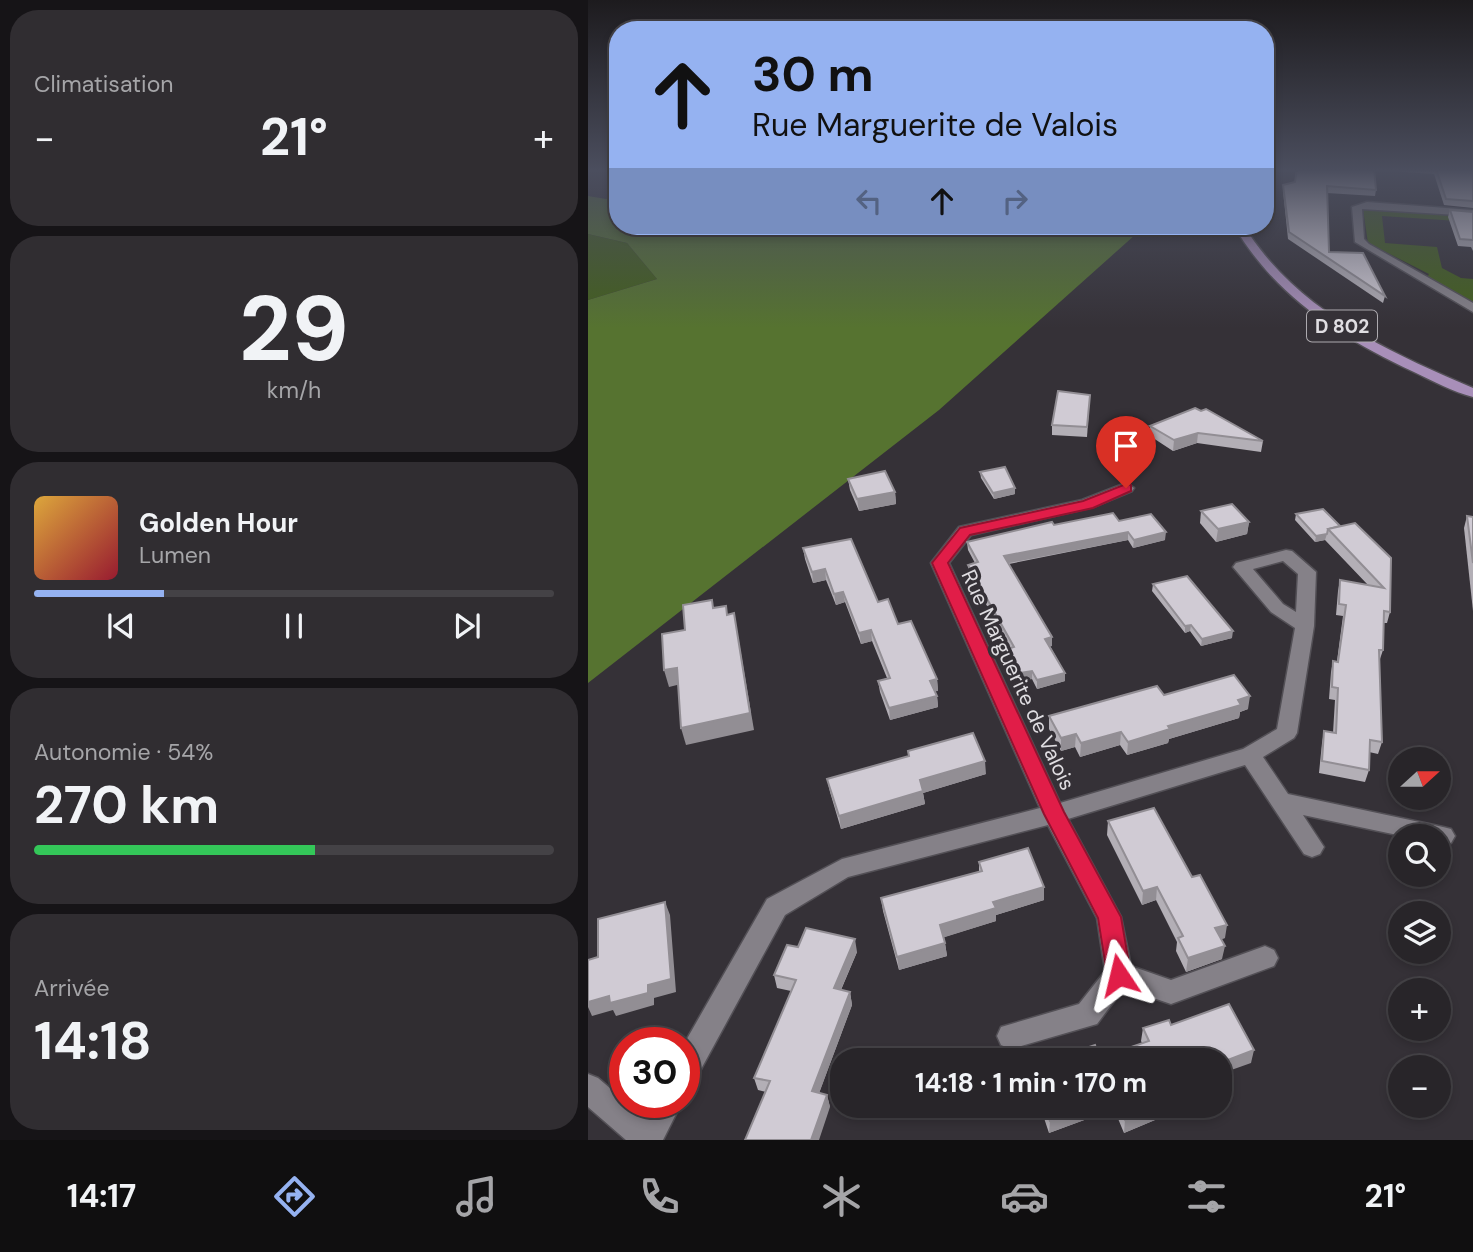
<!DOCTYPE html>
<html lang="fr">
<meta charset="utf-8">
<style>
body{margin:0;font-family:"DM Sans",sans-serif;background:#302d31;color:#f1f3f6;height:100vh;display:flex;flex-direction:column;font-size:26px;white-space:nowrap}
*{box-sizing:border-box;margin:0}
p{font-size:23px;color:#a5a5a8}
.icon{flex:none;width:38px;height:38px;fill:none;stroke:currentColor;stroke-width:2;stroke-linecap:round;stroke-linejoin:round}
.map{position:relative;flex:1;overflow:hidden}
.details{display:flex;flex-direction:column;gap:10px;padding:10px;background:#161417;width:588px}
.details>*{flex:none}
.guide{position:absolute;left:21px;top:21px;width:665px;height:214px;border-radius:28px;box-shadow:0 4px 10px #0003,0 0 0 2px #444246;background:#95b2f1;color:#111;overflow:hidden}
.needle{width:46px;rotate:69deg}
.buttons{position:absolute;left:800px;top:747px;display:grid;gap:14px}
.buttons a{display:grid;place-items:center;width:63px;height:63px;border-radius:50%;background:#282529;box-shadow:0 4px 10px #0003,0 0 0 2px #444246;font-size:35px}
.speed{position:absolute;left:21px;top:1027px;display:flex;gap:14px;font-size:35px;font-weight:700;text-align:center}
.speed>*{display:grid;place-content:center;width:91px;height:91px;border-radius:50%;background:#282529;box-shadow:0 4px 10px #0003,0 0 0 2px #444246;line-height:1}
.speed .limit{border:10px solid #d22;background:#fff;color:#111}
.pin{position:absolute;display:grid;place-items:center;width:60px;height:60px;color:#fff;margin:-72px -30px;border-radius:50% 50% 50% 0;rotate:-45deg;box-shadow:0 0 7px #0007}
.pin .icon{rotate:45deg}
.me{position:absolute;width:77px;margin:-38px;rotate:350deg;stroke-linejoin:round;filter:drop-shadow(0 0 5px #0008)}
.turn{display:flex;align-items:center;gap:24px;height:147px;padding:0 28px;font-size:32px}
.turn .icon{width:91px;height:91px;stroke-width:2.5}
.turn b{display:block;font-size:49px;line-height:60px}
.lanes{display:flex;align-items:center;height:66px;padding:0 28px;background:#0003;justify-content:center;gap:35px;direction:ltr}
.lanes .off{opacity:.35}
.big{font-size:52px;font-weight:700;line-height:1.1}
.details .card{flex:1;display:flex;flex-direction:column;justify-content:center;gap:10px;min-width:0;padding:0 24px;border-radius:28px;background:#302d31}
.details .dial{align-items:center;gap:0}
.dial b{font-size:91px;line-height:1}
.song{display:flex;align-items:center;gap:21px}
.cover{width:84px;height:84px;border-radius:10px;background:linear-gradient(135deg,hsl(40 70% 55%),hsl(350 70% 35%))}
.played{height:7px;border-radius:4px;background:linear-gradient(90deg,#95b2f1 25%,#444246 25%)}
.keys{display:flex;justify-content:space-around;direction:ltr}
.heat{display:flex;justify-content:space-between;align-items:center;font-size:38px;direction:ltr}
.charge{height:10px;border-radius:5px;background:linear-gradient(90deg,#34c759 54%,#444246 0)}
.trip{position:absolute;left:242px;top:1048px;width:402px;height:70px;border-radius:28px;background:#282529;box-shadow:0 4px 10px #0003,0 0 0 2px #444246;font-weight:700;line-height:70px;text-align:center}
.tabs{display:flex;height:112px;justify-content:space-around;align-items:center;background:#100f10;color:#a5a5a8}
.tabs .icon{width:49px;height:49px}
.tabs .selected{color:#95b2f1}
.tabs b{font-size:32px;color:#f1f3f6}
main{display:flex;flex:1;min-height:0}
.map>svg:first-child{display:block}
.green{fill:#435f1c}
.forest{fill:#567330}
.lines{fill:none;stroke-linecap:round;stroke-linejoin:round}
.minor-casing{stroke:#535056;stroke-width:3}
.major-casing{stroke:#535056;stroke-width:3}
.minor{fill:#858188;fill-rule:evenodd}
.major{fill:#a88fb9;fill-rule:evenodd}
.wall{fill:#b3afb6}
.shaded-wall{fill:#928e94}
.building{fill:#d0cbd4;stroke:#928e94;stroke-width:2}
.route{fill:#e11d48;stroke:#92132f;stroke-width:2}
.labels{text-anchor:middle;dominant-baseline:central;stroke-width:7;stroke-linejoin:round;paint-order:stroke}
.shield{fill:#353137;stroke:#adaaaf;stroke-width:2}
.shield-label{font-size:19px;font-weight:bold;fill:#e0dee2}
.street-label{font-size:21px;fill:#e0dee2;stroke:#353137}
</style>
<main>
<section class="details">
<div class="card"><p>Climatisation</p>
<div class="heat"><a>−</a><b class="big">21°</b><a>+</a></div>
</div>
<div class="card dial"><b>29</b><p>km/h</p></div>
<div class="card">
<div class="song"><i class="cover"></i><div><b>Golden Hour</b><p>Lumen</p></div></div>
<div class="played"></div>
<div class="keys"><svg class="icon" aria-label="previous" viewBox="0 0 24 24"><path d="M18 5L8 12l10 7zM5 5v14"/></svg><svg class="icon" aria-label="pause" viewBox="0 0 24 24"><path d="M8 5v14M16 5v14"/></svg><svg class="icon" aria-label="next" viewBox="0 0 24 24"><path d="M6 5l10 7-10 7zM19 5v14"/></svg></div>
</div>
<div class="card"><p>Autonomie · 54%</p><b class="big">270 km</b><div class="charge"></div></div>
<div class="card"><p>Arrivée</p><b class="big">14:18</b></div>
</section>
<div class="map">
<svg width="885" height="1140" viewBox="0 0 885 1140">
<rect width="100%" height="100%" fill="#353137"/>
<g class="green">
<polygon points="775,209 880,217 885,222 794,216 797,243 849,247 854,268 873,278 885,279 885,304 839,277 841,274 780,243"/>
<polygon points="0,234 39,243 69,279 0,300"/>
</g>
<polygon class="forest" points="0,196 18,199 30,196 30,226 557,226 351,410 0,683 0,300 69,279 39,243 0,234"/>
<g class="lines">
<g class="minor-casing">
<g id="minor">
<polygon points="779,202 885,210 885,216 774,209 776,239 781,244 885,303 885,312 767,242 764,207"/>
<path d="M538,483L546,488L544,491L505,507L383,535L361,563L472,803L655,749L689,729L707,628L683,612L645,567L648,563L698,550L704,551L728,572L726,626L709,733L706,738L675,757L700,794L855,827L863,829L867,836L863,843L850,844V836H814L715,815L736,847L732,854L724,857L716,854L657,765L480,819L533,917L543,966L583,980L677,946L686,950L690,958L686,966L583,1004L536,988L509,1024L423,1049L413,1045L409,1036L413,1027L491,1004L517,971L509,918L460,825L260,877L197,915L106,1082L96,1086V1044L179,899L254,859L452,808L343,563L371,527L494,500ZM695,561L710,574L708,612L695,604L665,569Z"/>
<polygon points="0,1074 10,1078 56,1117 64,1102 94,1102 75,1140 38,1140 0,1107"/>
</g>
</g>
<g class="major-casing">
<path id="major" d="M646,226H656C707,309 798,351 885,388V397C865,392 845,381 826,372C753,338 687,296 646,226Z"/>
</g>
<use href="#minor" class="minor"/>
<use href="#major" class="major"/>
</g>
<g class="wall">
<polygon points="708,169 885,169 885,208 856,205 846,174 786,170 788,190 787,196 739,193 741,252 797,296 795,303 700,239 695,191 695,185 707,182"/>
<polygon points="862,210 885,212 885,251 883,247 870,246 860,217"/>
<polygon points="502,395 499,437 464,435 464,425"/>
<polygon points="562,426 675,441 673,452 609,443 585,451 562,436"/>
<polygon points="392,472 427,494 406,499 393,478"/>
<polygon points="260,479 307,492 308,504 271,511 262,490"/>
<polygon points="613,511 661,522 659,534 628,542 612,523"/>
<polygon points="708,514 752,526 803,558 802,612 799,623 796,623 795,650 791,662 794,742 790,754 781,752 781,770 777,782 731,773 734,743 736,731 745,733 747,700 741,699 743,672 745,661 749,661 755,616 748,615 750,591 752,580 780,585 737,540 727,542 707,520"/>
<polygon points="879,516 885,517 885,611 876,528"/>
<polygon points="531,521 577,540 545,548 540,540 421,564 464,646 462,646 477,673 477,681 449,689 444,679 432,682 420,657 419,649 422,648 381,573 380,565 387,563 380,550 379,542 466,525"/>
<polygon points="215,548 290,602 310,624 349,679 350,691 347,691 349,696 350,707 302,720 292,692 290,681 299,678 284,641 273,644 257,602 248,605 238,580 225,583 217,559"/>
<polygon points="565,584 644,638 613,646 602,631 597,633 564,591"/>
<polygon points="576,695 660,709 652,712 651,718 581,739 580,743 539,755 532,745 492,757 487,747 473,751 461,729 461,716"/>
<polygon points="320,751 398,774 335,793 337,804 253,829 242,792 239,779 320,756"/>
<polygon points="520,821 637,938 633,939 634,959 598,972 588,951 589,942 568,900 554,905 519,835"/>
<polygon points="391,862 456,887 456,900 408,915 408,921 356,937 359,956 311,970 295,911 293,898 391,872"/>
<polygon points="210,947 269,952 253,990 262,992 264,1005 231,1093 239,1095 242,1107 170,1090 166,1078 203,991 189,988 186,975"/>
<polygon points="583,1025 663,1063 511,1058 554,1043 553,1041 555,1028"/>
<polygon points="452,1106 587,1106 586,1112 536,1133 526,1109 461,1133"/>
</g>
<g class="shaded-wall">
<polygon points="610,433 609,443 585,451 586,440"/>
<polygon points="427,488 427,494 406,499 405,493"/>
<polygon points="307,492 308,504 271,511 269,499"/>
<polygon points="661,522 659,534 628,542 630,529"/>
<polygon points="540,532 540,540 416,564 416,556"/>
<polygon points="578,532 577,540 545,548 546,540"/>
<polygon points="739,534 737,540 727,542 728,536"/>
<polygon points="237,569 238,580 225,583 224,572"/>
<polygon points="255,592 257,602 248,605 246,594"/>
<polygon points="146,613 149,630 166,730 98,745 93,728"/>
<polygon points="603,625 602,631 597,633 597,626"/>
<polygon points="283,630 284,641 273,644 271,633"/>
<polygon points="645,631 644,638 613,646 614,639"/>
<polygon points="464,637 464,646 457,648 457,639"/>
<polygon points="89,668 93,684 81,687 76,670"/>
<polygon points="444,671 444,679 432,682 432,673"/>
<polygon points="477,673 477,681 449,689 449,680"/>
<polygon points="349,679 350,691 343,692 342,681"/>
<polygon points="349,696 350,707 302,720 301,708"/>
<polygon points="662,696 660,709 652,712 651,718 581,739 580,743 539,755 540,742 650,700"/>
<polygon points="533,732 532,745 492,757 493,743"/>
<polygon points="488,734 487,747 473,751 473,738"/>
<polygon points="397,761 398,774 335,793 337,804 253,829 251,816 332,780"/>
<polygon points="456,887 456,900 408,915 408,921 354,938 352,925 405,902"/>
<polygon points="569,887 568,900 554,905 555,891"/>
<polygon points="77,902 82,915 88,992 66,998 66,1005 28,1016 25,1010 4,1016 0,1007 0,1002 60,985"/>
<polygon points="639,925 637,938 624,941 627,928"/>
<polygon points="267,939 269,952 248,1001 246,988"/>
<polygon points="357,943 359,956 311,970 309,957"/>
<polygon points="637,946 634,959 598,972 600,958"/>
<polygon points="262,992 264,1005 227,1104 224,1091"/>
<polygon points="666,1050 663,1063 632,1074 632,1063"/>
<polygon points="239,1095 242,1107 231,1140 223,1140"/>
<polygon points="501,1106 526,1106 526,1109 461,1133 462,1121"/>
<polygon points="572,1106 587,1106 586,1112 536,1133 537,1120"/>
</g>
<g class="building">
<polygon points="709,169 786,169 788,190 739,186 741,252 775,253 797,296 701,232 695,185 707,182"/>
<polygon points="848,169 885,169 885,201 858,199"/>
<polygon points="862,210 885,212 885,240 872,239"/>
<polygon points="470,391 502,395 499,427 464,425"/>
<polygon points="607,408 613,411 618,409 675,441 610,433 586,440 562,426"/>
<polygon points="417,467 427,488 405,493 392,472"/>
<polygon points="297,471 307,492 269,499 260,479"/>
<polygon points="644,504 661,522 630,529 613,511"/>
<polygon points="735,509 752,526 740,529 739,534 728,536 708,514"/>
<polygon points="525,513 531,521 563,514 578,532 546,540 540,532 416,556 464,637 457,639 477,673 449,680 444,671 432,673 419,649 426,647 380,565 390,562 379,542 464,522 466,525"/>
<polygon points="879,516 885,517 885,563"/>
<polygon points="767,523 803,558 802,612 796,611 795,650 791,650 794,742 782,740 781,770 734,761 736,731 748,733 750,688 744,687 745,661 750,662 758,605 751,604 752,580 796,588 740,529"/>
<polygon points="263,539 290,602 300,599 310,624 323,621 349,679 342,681 349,696 301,708 290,681 302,678 283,630 271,633 255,592 246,594 237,569 224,572 215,548"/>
<polygon points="599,576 645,631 614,639 603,625 597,626 565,584"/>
<polygon points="124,600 125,608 138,606 139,615 146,613 162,713 93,728 89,668 76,670 74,634 97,630 95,605"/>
<polygon points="646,675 662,696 650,700 653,705 580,726 582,729 540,742 533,732 493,743 488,734 473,738 461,716 569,686 576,695"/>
<polygon points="385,733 397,761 332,780 335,791 251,816 239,779 321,756 320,751"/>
<polygon points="566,808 604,877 612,875 639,925 627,928 637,946 600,958 590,938 595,936 569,887 555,891 520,821"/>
<polygon points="440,848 456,887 405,902 408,908 352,925 357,943 309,957 293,898 394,871 391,862"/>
<polygon points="77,902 83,979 60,985 60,993 22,1003 21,996 0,1002 0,960 10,957 10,919"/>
<polygon points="218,928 267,939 246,988 262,992 224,1091 239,1095 223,1140 157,1140 182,1081 166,1078 208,980 186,975 199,945 210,947"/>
<polygon points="641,1004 666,1050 632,1063 632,1060 462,1060 507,1045 511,1058 561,1041 555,1028 581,1020 583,1025"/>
<polygon points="456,1106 501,1106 462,1121"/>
<polygon points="531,1106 572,1106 537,1120"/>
</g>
<linearGradient id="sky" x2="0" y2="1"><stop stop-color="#1d1b1e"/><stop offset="0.52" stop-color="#4b4e5e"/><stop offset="1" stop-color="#4b4e5e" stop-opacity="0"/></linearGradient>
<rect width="885" height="328" fill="url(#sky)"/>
<polygon class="route" points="538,484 543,485 543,491 505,508 382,535 360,563 476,812 533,917 543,975 540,982 531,986 523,982 519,975 510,918 456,814 344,563 372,528 495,501"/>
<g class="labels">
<rect class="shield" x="719" y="310.5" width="70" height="31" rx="5"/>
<g class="shield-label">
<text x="754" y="326">D 802</text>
</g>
<g class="street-label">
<text transform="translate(430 680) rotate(65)">Rue Marguerite de Valois</text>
</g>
</g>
</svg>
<div class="buttons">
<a><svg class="needle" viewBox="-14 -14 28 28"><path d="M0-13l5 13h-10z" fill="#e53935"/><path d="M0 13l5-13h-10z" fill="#a5a5a8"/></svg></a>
<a><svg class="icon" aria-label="search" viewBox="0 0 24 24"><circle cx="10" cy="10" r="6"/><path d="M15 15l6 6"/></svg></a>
<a><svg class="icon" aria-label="layers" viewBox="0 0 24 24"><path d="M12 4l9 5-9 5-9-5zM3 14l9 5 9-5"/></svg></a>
<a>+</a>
<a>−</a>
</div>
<div class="speed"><div class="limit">30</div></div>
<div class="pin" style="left:538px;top:488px;background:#d93025"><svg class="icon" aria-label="arrive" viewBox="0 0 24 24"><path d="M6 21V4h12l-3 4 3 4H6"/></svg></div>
<svg class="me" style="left:531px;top:975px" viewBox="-20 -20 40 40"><path d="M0-17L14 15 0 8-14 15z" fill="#e11d48" stroke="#fff" stroke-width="4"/></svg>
<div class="trip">14:18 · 1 min · 170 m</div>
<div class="guide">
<div class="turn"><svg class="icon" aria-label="ahead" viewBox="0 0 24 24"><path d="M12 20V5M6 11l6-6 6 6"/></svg><div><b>30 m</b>Rue Marguerite de Valois</div></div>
<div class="lanes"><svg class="icon off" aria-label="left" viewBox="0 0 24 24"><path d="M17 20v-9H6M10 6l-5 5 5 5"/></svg><svg class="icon" aria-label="ahead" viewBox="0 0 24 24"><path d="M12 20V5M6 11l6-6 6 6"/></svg><svg class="icon off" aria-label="right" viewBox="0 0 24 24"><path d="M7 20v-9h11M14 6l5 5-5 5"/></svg></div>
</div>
</div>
</main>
<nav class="tabs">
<b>14:17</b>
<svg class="icon selected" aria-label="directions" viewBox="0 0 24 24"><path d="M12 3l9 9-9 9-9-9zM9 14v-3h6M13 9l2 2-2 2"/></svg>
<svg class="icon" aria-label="music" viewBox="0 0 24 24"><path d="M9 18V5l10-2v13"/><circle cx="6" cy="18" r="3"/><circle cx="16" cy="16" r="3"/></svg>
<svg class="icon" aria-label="phone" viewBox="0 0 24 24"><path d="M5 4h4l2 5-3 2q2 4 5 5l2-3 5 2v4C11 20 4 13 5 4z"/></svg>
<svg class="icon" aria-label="climate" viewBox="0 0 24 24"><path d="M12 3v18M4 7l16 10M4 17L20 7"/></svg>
<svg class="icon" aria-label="car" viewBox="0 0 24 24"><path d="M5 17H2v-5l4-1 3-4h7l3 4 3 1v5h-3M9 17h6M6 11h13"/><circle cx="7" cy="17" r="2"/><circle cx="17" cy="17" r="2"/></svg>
<svg class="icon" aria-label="filters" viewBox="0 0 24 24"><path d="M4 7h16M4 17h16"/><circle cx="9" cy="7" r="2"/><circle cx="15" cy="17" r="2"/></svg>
<b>21°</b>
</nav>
